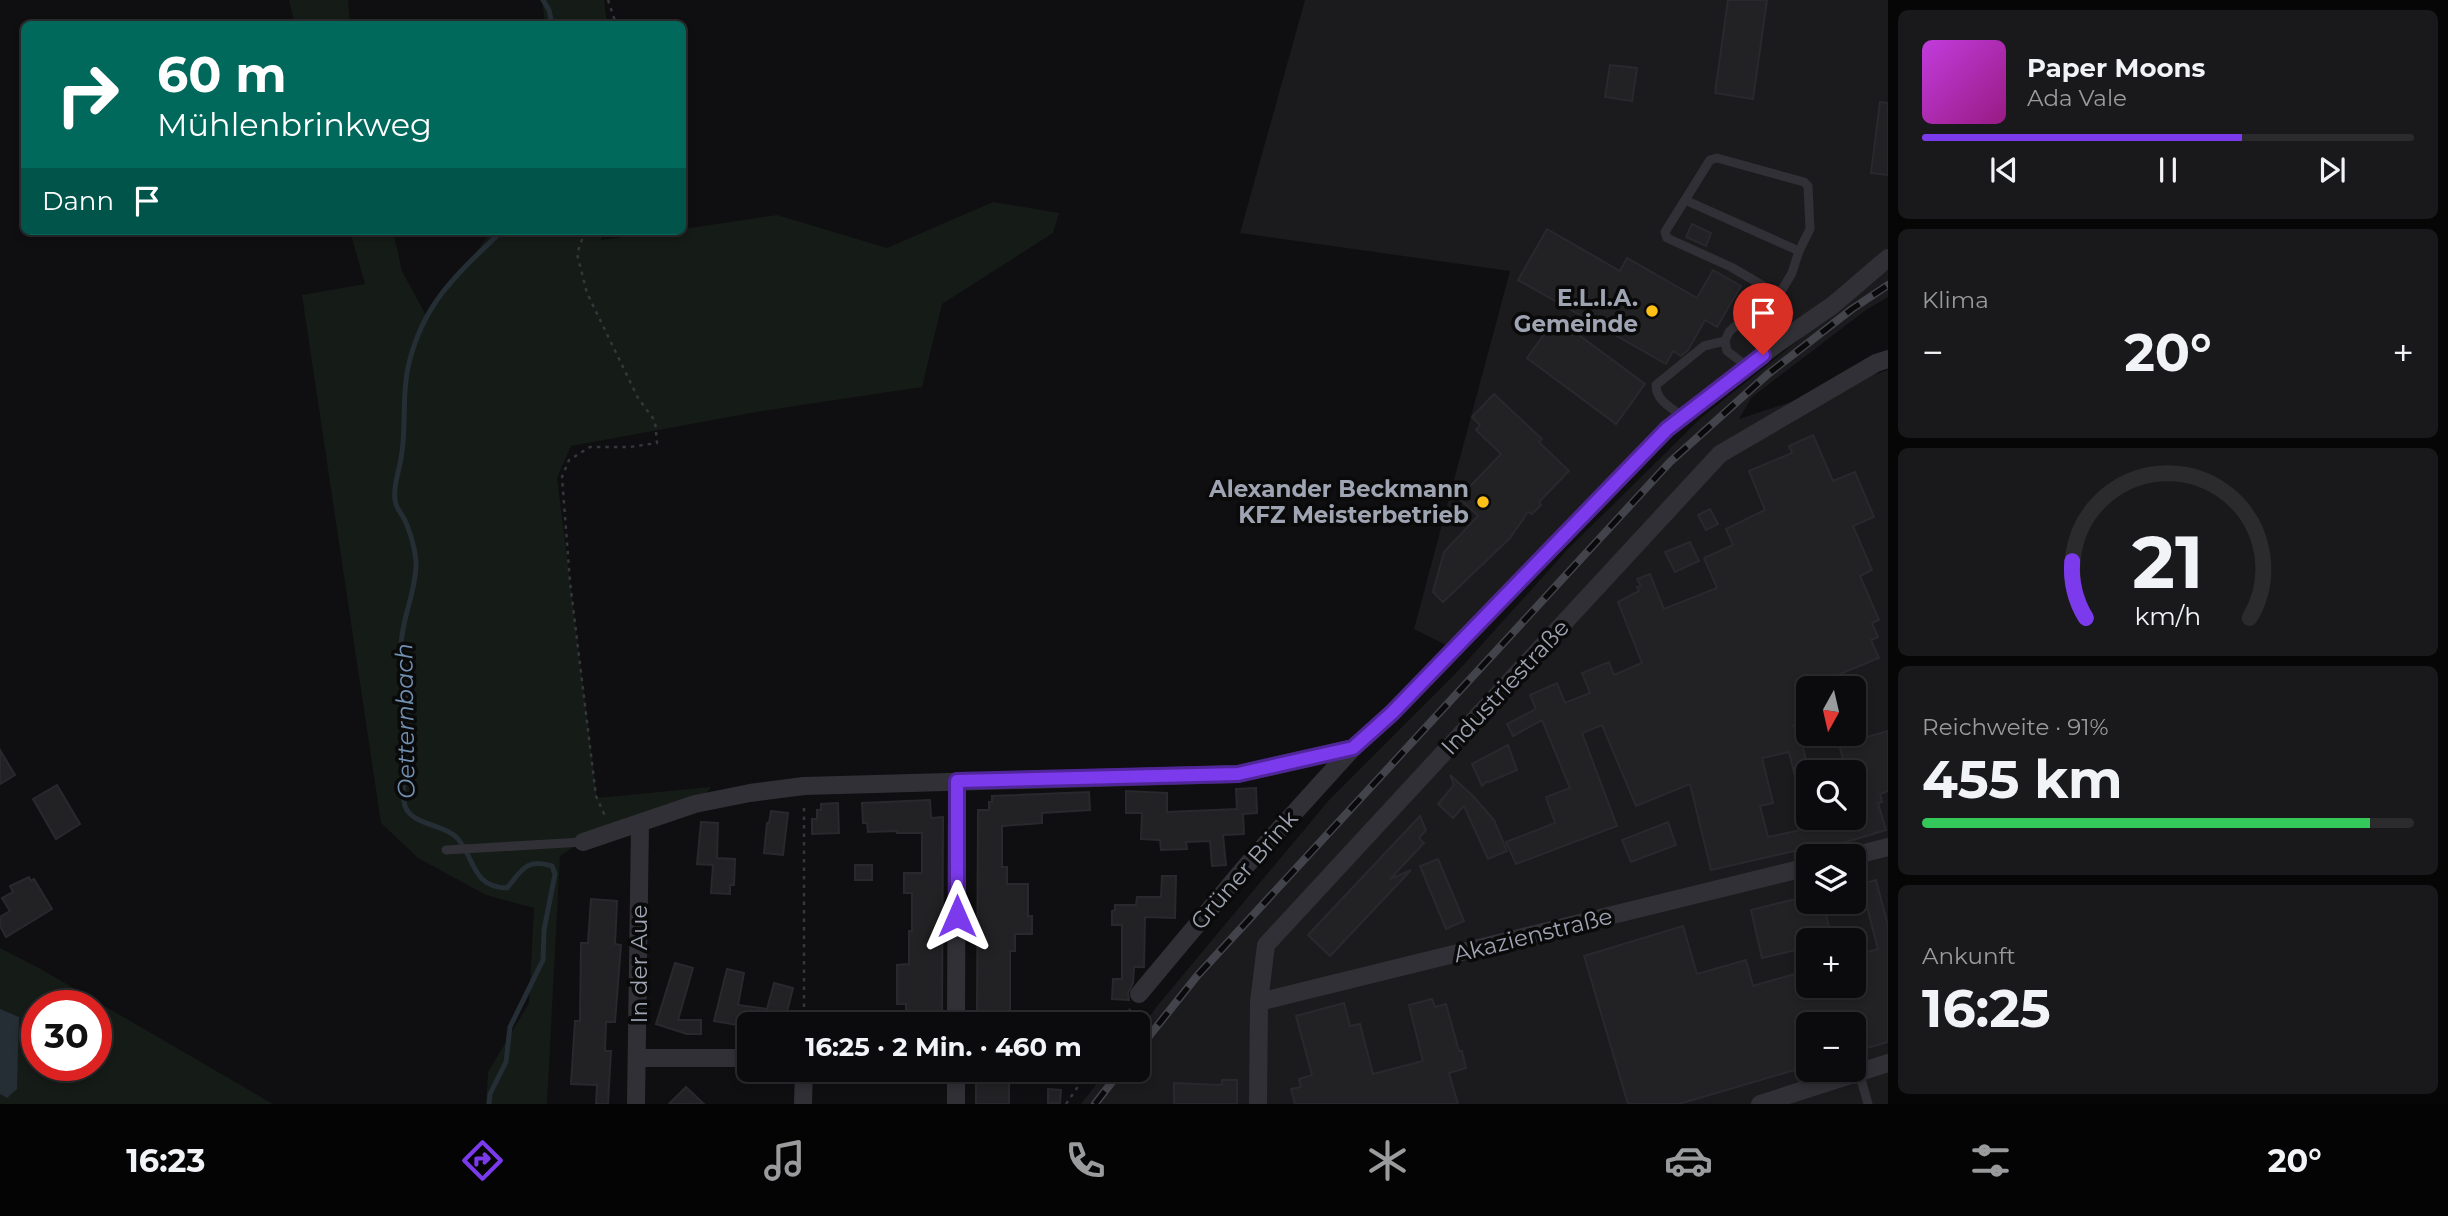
<!DOCTYPE html>
<html lang="de">
<meta charset="utf-8">
<style>
body{margin:0;font-family:Montserrat,sans-serif;background:#19191b;color:#f1f3f6;height:100vh;display:flex;flex-direction:column;font-size:26px;white-space:nowrap}
*{box-sizing:border-box;margin:0}
p{font-size:23px;color:#9a9b9d}
.icon{flex:none;width:38px;height:38px;fill:none;stroke:currentColor;stroke-width:2;stroke-linecap:round;stroke-linejoin:round}
.map{position:relative;flex:1;overflow:hidden}
.sheet{display:flex;flex-direction:column;gap:10px;padding:10px;background:#060607;width:560px}
.sheet>*{flex:none}
.top-card{position:absolute;left:21px;top:21px;width:665px;height:214px;border-radius:10px;box-shadow:0 4px 10px #0003,0 0 0 2px #2b2b2e;background:#00695c;color:#fff;overflow:hidden}
.needle{width:46px;rotate:188deg}
.controls{position:absolute;left:1796px;top:676px;display:grid;gap:14px}
.controls a{display:grid;place-items:center;width:70px;height:70px;border-radius:10px;background:#0b0b0d;box-shadow:0 4px 10px #0003,0 0 0 2px #2b2b2e;font-size:35px}
.speed{position:absolute;left:21px;top:990px;display:flex;gap:14px;font-size:35px;font-weight:700;text-align:center}
.speed>*{display:grid;place-content:center;width:91px;height:91px;border-radius:50%;background:#0b0b0d;box-shadow:0 4px 10px #0003,0 0 0 2px #2b2b2e;line-height:1}
.speed .limit{border:10px solid #d22;background:#fff;color:#111}
.pin{position:absolute;display:grid;place-items:center;width:60px;height:60px;color:#fff;margin:-72px -30px;border-radius:50% 50% 50% 0;rotate:-45deg;box-shadow:0 0 7px #0007}
.pin .icon{rotate:45deg}
.me{position:absolute;width:77px;margin:-38px;rotate:0deg;stroke-linejoin:round;filter:drop-shadow(0 0 5px #0008)}
.turn{display:flex;align-items:center;gap:24px;height:147px;padding:0 21px;font-size:32px}
.turn .icon{width:91px;height:91px;stroke-width:2.5}
.turn b{display:block;font-size:49px;line-height:60px}
.then{display:flex;align-items:center;height:66px;padding:0 21px;background:#0003;gap:14px;font-size:26px}
.big{font-size:52px;font-weight:700;line-height:1.1}
.sheet .widget{flex:1;display:flex;flex-direction:column;justify-content:center;gap:10px;min-width:0;padding:0 24px;border-radius:10px;background:#19191b}
.sheet .dial{align-items:center;gap:0}
.dial svg{height:182px;overflow:visible;fill:none;stroke:#2b2b2e;stroke-width:7;stroke-linecap:round;text-anchor:middle}
.dial text{fill:#f1f3f6;stroke:none}
.song{display:flex;align-items:center;gap:21px}
.cover{width:84px;height:84px;border-radius:10px;background:linear-gradient(135deg,hsl(290 70% 55%),hsl(310 70% 35%))}
.played{height:7px;border-radius:4px;background:linear-gradient(90deg,#7c3aed 65%,#2b2b2e 65%)}
.keys{display:flex;justify-content:space-around;direction:ltr}
.heat{display:flex;justify-content:space-between;align-items:center;font-size:38px;direction:ltr}
.charge{height:10px;border-radius:5px;background:linear-gradient(90deg,#34c759 91%,#2b2b2e 0)}
.trip{position:absolute;left:737px;top:1012px;width:413px;height:70px;border-radius:10px;background:#0b0b0d;box-shadow:0 4px 10px #0003,0 0 0 2px #2b2b2e;font-weight:700;line-height:70px;text-align:center}
.tabs{display:flex;height:112px;justify-content:space-around;align-items:center;background:#040405;color:#9a9b9d}
.tabs .icon{width:49px;height:49px}
.tabs .active{color:#7c3aed}
.tabs b{font-size:32px;color:#f1f3f6}
main{display:flex;flex:1;min-height:0}
.map>svg:first-child{display:block}
.built{fill:#1b1b1e;fill-rule:evenodd}
.green{fill:#151b16;fill-rule:evenodd}
.water{fill:#252d35}
.lines{fill:none;stroke-linecap:round;stroke-linejoin:round}
.stream{stroke:#252d35;stroke-width:5}
.building{fill:#222225;stroke:#29292d;stroke-width:2}
.path{stroke:#36373d;stroke-width:2.5;stroke-dasharray:3.5 5;stroke-linecap:butt}
.lane{stroke:#303036;stroke-width:9}
.street{stroke:#303036;stroke-width:18}
.rail-casing{stroke:#43444b;stroke-width:8}
.rail{stroke:#0a0a0b;stroke-width:5;stroke-dasharray:16;stroke-linecap:butt}
.route-casing{stroke:#51269a;stroke-width:18}
.route{stroke:#7c3aed;stroke-width:12}
.poi-dot{fill:#ffc018;stroke:#0a0a0b;stroke-width:2.5}
.labels{text-anchor:middle;dominant-baseline:central;stroke-width:7;stroke-linejoin:round;paint-order:stroke}
.poi-label{font-size:23px;font-weight:bold;fill:#9fa4b3;stroke:#0a0a0b;text-anchor:end}
.street-label{font-size:23px;fill:#9fa4b3;stroke:#0a0a0b}
.water-label{font-size:24px;font-style:italic;fill:#7290b1;stroke:#0a0a0b}
</style>
<main>
<div class="map">
<svg width="1888" height="1104" viewBox="0 0 1888 1104">
<rect width="100%" height="100%" fill="#0f0f11"/>
<g class="built">
<polygon points="1305,0 1888,0 1888,265 1695,409 1452,648 1414,629 1510,271 1240,233"/>
<path d="M1888,269V297L1866,310L1752,397L1739,419L1888,370V1104H1081L1108,1069H1138V1032L1158,1005L1329,800L1457,672L1567,550L1702,417ZM1808,688H1853V733H1808ZM1808,772H1853V817H1808ZM1808,856H1853V901H1808ZM1808,940H1853V985H1808ZM1808,1024H1853V1069H1808Z"/>
</g>
<g class="green">
<polygon points="289,0 348,0 350,24 295,24"/>
<polygon points="542,0 604,0 607,24 545,24"/>
<polygon points="993,202 1059,213 1053,233 942,304 922,387 762,411 571,446 557,478 597,798 711,787 702,799 608,825 560,856 547,1104 486,1104 488,1072 529,1003 534,908 486,895 418,858 381,823 302,295 365,284 350,231 393,231 402,271 427,317 492,231 602,231 601,240 666,231 682,231 683,229 777,215 887,248"/>
<path d="M0,948L39,968L273,1104H0ZM37,1006H96V1066H37Z"/>
</g>
<polygon class="water" points="0,1009 19,1017 17,1089 7,1098 0,1094"/>
<g class="lines">
<g class="stream">
<polyline points="543,0 549,10 552,24"/>
<path d="M489,1104L490,1094L506,1062L510,1027L543,960L544,930L555,874L552,866C526,858 522,870 507,888C472,887 475,859 458,839C445,824 411,825 405,806C399,786 409,768 410,748C412,715 400,681 401,648C401,619 416,593 416,564C416,553 411,534 406,523C403,514 396,510 395,500C393,484 399,473 401,458C407,427 401,394 409,363C424,302 458,273 502,231"/>
</g>
</g>
<g class="building">
<polygon points="1728,0 1767,0 1753,99 1715,93"/>
<polygon points="1610,65 1637,68 1632,101 1605,97"/>
<polygon points="1880,102 1888,103 1888,175 1871,173"/>
<polygon points="1692,224 1711,233 1706,246 1686,237"/>
<polygon points="1547,229 1620,271 1627,258 1697,298 1713,270 1741,286 1717,327 1705,320 1688,350 1681,356 1673,351 1666,364 1518,280"/>
<polygon points="1556,318 1645,384 1616,424 1527,358"/>
<polygon points="1494,394 1542,439 1539,442 1569,471 1539,502 1541,505 1532,514 1528,512 1510,538 1443,602 1433,592 1444,552 1478,516 1459,498 1501,454 1476,430 1480,425 1472,417"/>
<polygon points="1813,435 1833,481 1855,472 1874,517 1853,526 1872,570 1860,576 1879,620 1872,623 1878,637 1871,640 1879,658 1825,680 1826,684 1808,688 1808,721 1793,725 1803,748 1808,767 1808,807 1803,808 1789,752 1762,758 1773,803 1760,806 1768,837 1801,830 1799,817 1853,817 1853,772 1847,772 1839,745 1888,731 1888,791 1880,794 1882,802 1878,803 1886,830 1830,847 1829,843 1711,870 1690,784 1636,806 1602,725 1582,733 1617,826 1516,864 1506,842 1555,823 1546,797 1570,788 1542,720 1513,736 1507,724 1536,709 1530,695 1557,683 1565,703 1590,693 1582,673 1609,662 1614,675 1642,663 1618,602 1639,591 1637,587 1641,586 1637,579 1650,574 1664,609 1717,588 1704,558 1733,545 1726,529 1765,510 1749,471 1792,453 1789,446"/>
<polygon points="1710,509 1718,524 1706,530 1698,515"/>
<polygon points="1690,542 1699,561 1675,572 1665,552"/>
<polygon points="1508,745 1517,770 1489,782 1486,782 1482,786 1472,764"/>
<polygon points="0,750 15,775 0,784"/>
<polygon points="1450,775 1473,796 1494,820 1507,851 1488,859 1464,806 1453,818 1438,804 1454,785"/>
<polygon points="57,785 80,824 56,839 33,799"/>
<polygon points="1256,788 1257,813 1243,814 1244,834 1223,835 1226,865 1212,866 1210,841 1186,842 1187,849 1161,850 1160,840 1141,839 1142,813 1126,813 1126,791 1167,793 1167,812 1237,809 1236,789"/>
<polygon points="1089,792 1090,810 1042,813 1042,823 1002,826 1002,867 1007,867 1007,884 1028,884 1028,916 1032,916 1032,934 1015,934 1015,951 1010,951 1010,1016 982,1016 982,1013 977,1013 978,810 989,810 989,802 992,802 992,796"/>
<polygon points="930,800 931,818 943,817 942,1020 906,1020 906,1004 897,1004 897,965 909,964 909,931 912,931 912,893 904,893 904,873 922,873 922,833 897,833 897,831 868,832 867,823 863,823 862,803"/>
<polygon points="838,803 839,833 812,834 812,819 817,819 817,810 821,810 821,804"/>
<polygon points="771,811 788,813 783,855 764,853 767,823 769,823"/>
<polygon points="1420,816 1426,830 1419,838 1424,843 1390,879 1411,870 1330,956 1308,935"/>
<polygon points="701,822 718,823 717,858 735,859 734,885 730,885 730,894 711,893 713,865 697,864"/>
<polygon points="1668,822 1676,845 1631,862 1622,840"/>
<polygon points="1438,859 1464,921 1446,929 1420,866"/>
<rect x="855" y="865" width="17" height="15"/>
<polygon points="1162,876 1176,876 1175,918 1145,917 1144,967 1134,967 1133,983 1128,993 1129,1000 1112,999 1113,979 1122,979 1122,925 1112,925 1112,911 1115,910 1115,905 1136,905 1137,897 1161,897"/>
<polygon points="29,877 31,881 34,879 52,909 6,937 0,926 0,917 10,911 2,898 13,892 10,886"/>
<polygon points="1876,880 1888,926 1888,1042 1853,1052 1853,1024 1808,1024 1808,1066 1679,1104 1628,1104 1584,956 1683,926 1697,974 1746,960 1753,986 1808,970 1808,985 1853,985 1853,956 1878,949 1861,884"/>
<polygon points="1808,896 1808,901 1823,901 1832,940 1808,940 1808,947 1762,958 1751,910"/>
<polygon points="591,899 617,901 615,944 621,945 615,1022 606,1022 605,1051 611,1051 608,1104 596,1104 597,1085 571,1084 575,1021 580,1021 581,943 588,943"/>
<polygon points="675,963 693,968 678,1020 701,1020 701,1034 687,1034 656,1024"/>
<polygon points="727,969 744,973 738,1005 767,1009 774,983 793,988 784,1024 749,1024 749,1027 714,1021"/>
<polygon points="1432,999 1435,1007 1446,1004 1459,1051 1462,1051 1466,1068 1449,1073 1458,1104 1295,1104 1291,1089 1301,1087 1299,1079 1312,1075 1296,1016 1344,1003 1350,1026 1360,1024 1373,1074 1423,1061 1409,1005"/>
<polygon points="976,1069 996,1069 996,1073 1009,1073 1009,1104 976,1104"/>
<polygon points="1222,1080 1237,1080 1237,1104 1174,1104 1174,1083 1222,1085"/>
<polygon points="686,1087 704,1104 669,1104"/>
<polygon points="1048,1089 1061,1090 1060,1103 1048,1103"/>
</g>
<g class="lines">
<g class="path">
<polyline points="608,0 616,24"/>
<polyline points="585,231 577,254 587,293 638,398 655,421 657,443 630,447 590,447 569,460 562,477 570,582 596,796 605,816"/>
<polyline points="804,1024 804,803"/>
<polyline points="1120,1024 1130,1009"/>
<polyline points="1066,1104 1090,1069"/>
</g>
<g class="lane">
<polyline points="1685,200 1799,251"/>
<polyline points="1748,367 1727,351 1725,341 1729,332 1752,310 1779,295 1792,273 1799,251 1810,229 1808,186 1804,182 1717,158 1710,160 1665,232 1667,238 1731,267 1779,295"/>
<path d="M1683,417C1671,407 1656,401 1656,385L1704,346L1725,341"/>
<polyline points="446,850 583,842"/>
<polyline points="1859,1072 1868,1104"/>
</g>
<g class="street">
<polyline points="583,842 695,804 750,793 804,786 1238,774 1353,748 1392,713 1667,429 1778,343 1833,305 1888,258"/>
<polyline points="1853,856 1888,847"/>
<polyline points="1139,994 1246,866 1353,748"/>
<polyline points="1259,1002 1808,867"/>
<polyline points="956,1024 957,781"/>
<polyline points="638,1058 749,1058"/>
<polyline points="636,1104 640,824"/>
<polyline points="803,1104 804,1069"/>
<polyline points="956,1104 956,1069"/>
<polyline points="1258,1104 1259,1002 1266,945 1720,454 1876,363 1888,359"/>
<polyline points="1760,1104 1888,1063"/>
</g>
<g class="rail-casing">
<g id="rail">
<polyline points="1138,1050 1197,976 1670,462 1768,374 1852,309 1888,285"/>
<polyline points="1095,1104 1122,1069"/>
</g>
</g>
<use href="#rail" class="rail"/>
</g>
<g class="lines">
<g class="route-casing">
<polyline id="route" points="957,916 957,781 1238,774 1353,748 1392,713 1667,429 1763,355"/>
</g>
<use href="#route" class="route"/>
</g>
<g class="poi-dot">
<circle cx="1652" cy="311" r="7"/>
<circle cx="1483" cy="502" r="7"/>
</g>
<g class="labels">
<g class="poi-label">
<text x="1638" y="298">E.L.I.A.<tspan x="1638" dy="26">Gemeinde</tspan></text>
<text x="1469" y="489">Alexander Beckmann<tspan x="1469" dy="26">KFZ Meisterbetrieb</tspan></text>
</g>
<g class="street-label">
<text transform="translate(1505 687) rotate(-47)">Industriestraße</text>
<text transform="translate(1244 870) rotate(-49)">Grüner Brink</text>
<text transform="translate(1533 935) rotate(-14)">Akazienstraße</text>
<text transform="translate(639 964) rotate(-90)">In der Aue</text>
</g>
<g class="water-label">
<text transform="translate(405 721) rotate(-91)">Oetternbach</text>
</g>
</g>
</svg>
<div class="controls">
<a><svg class="needle" viewBox="-14 -14 28 28"><path d="M0-13l5 13h-10z" fill="#e53935"/><path d="M0 13l5-13h-10z" fill="#9a9b9d"/></svg></a>
<a><svg class="icon" aria-label="search" viewBox="0 0 24 24"><circle cx="10" cy="10" r="6"/><path d="M15 15l6 6"/></svg></a>
<a><svg class="icon" aria-label="layers" viewBox="0 0 24 24"><path d="M12 4l9 5-9 5-9-5zM3 14l9 5 9-5"/></svg></a>
<a>+</a>
<a>−</a>
</div>
<div class="speed"><div class="limit">30</div></div>
<div class="pin" style="left:1763px;top:355px;background:#d93025"><svg class="icon" aria-label="arrive" viewBox="0 0 24 24"><path d="M6 21V4h12l-3 4 3 4H6"/></svg></div>
<svg class="me" style="left:957px;top:916px" viewBox="-20 -20 40 40"><path d="M0-17L14 15 0 8-14 15z" fill="#7c3aed" stroke="#fff" stroke-width="4"/></svg>
<div class="trip">16:25 · 2 Min. · 460 m</div>
<div class="top-card">
<div class="turn"><svg class="icon" aria-label="right" viewBox="0 0 24 24"><path d="M7 20v-9h11M14 6l5 5-5 5"/></svg><div><b>60 m</b>Mühlenbrinkweg</div></div>
<div class="then">Dann<svg class="icon" aria-label="arrive" viewBox="0 0 24 24"><path d="M6 21V4h12l-3 4 3 4H6"/></svg></div>
</div>
</div>
<section class="sheet">
<div class="widget">
<div class="song"><i class="cover"></i><div><b>Paper Moons</b><p>Ada Vale</p></div></div>
<div class="played"></div>
<div class="keys"><svg class="icon" aria-label="previous" viewBox="0 0 24 24"><path d="M18 5L8 12l10 7zM5 5v14"/></svg><svg class="icon" aria-label="pause" viewBox="0 0 24 24"><path d="M8 5v14M16 5v14"/></svg><svg class="icon" aria-label="next" viewBox="0 0 24 24"><path d="M6 5l10 7-10 7zM19 5v14"/></svg></div>
</div>
<div class="widget"><p>Klima</p>
<div class="heat"><a>−</a><b class="big">20°</b><a>+</a></div>
</div>
<div class="widget dial"><svg viewBox="0 0 100 80">
<path d="M14 69A42 42 0 1 1 86 69"/>
<path d="M14 69A42 42 0 0 1 8 44" stroke="#7c3aed"/>
<text x="50" y="56" font-size="32" font-weight="700">21</text>
<text x="50" y="72" font-size="11">km/h</text>
</svg></div>
<div class="widget"><p>Reichweite · 91%</p><b class="big">455 km</b><div class="charge"></div></div>
<div class="widget"><p>Ankunft</p><b class="big">16:25</b></div>
</section>
</main>
<nav class="tabs">
<b>16:23</b>
<svg class="icon active" aria-label="directions" viewBox="0 0 24 24"><path d="M12 3l9 9-9 9-9-9zM9 14v-3h6M13 9l2 2-2 2"/></svg>
<svg class="icon" aria-label="music" viewBox="0 0 24 24"><path d="M9 18V5l10-2v13"/><circle cx="6" cy="18" r="3"/><circle cx="16" cy="16" r="3"/></svg>
<svg class="icon" aria-label="phone" viewBox="0 0 24 24"><path d="M5 4h4l2 5-3 2q2 4 5 5l2-3 5 2v4C11 20 4 13 5 4z"/></svg>
<svg class="icon" aria-label="climate" viewBox="0 0 24 24"><path d="M12 3v18M4 7l16 10M4 17L20 7"/></svg>
<svg class="icon" aria-label="car" viewBox="0 0 24 24"><path d="M5 17H2v-5l4-1 3-4h7l3 4 3 1v5h-3M9 17h6M6 11h13"/><circle cx="7" cy="17" r="2"/><circle cx="17" cy="17" r="2"/></svg>
<svg class="icon" aria-label="filters" viewBox="0 0 24 24"><path d="M4 7h16M4 17h16"/><circle cx="9" cy="7" r="2"/><circle cx="15" cy="17" r="2"/></svg>
<b>20°</b>
</nav>
